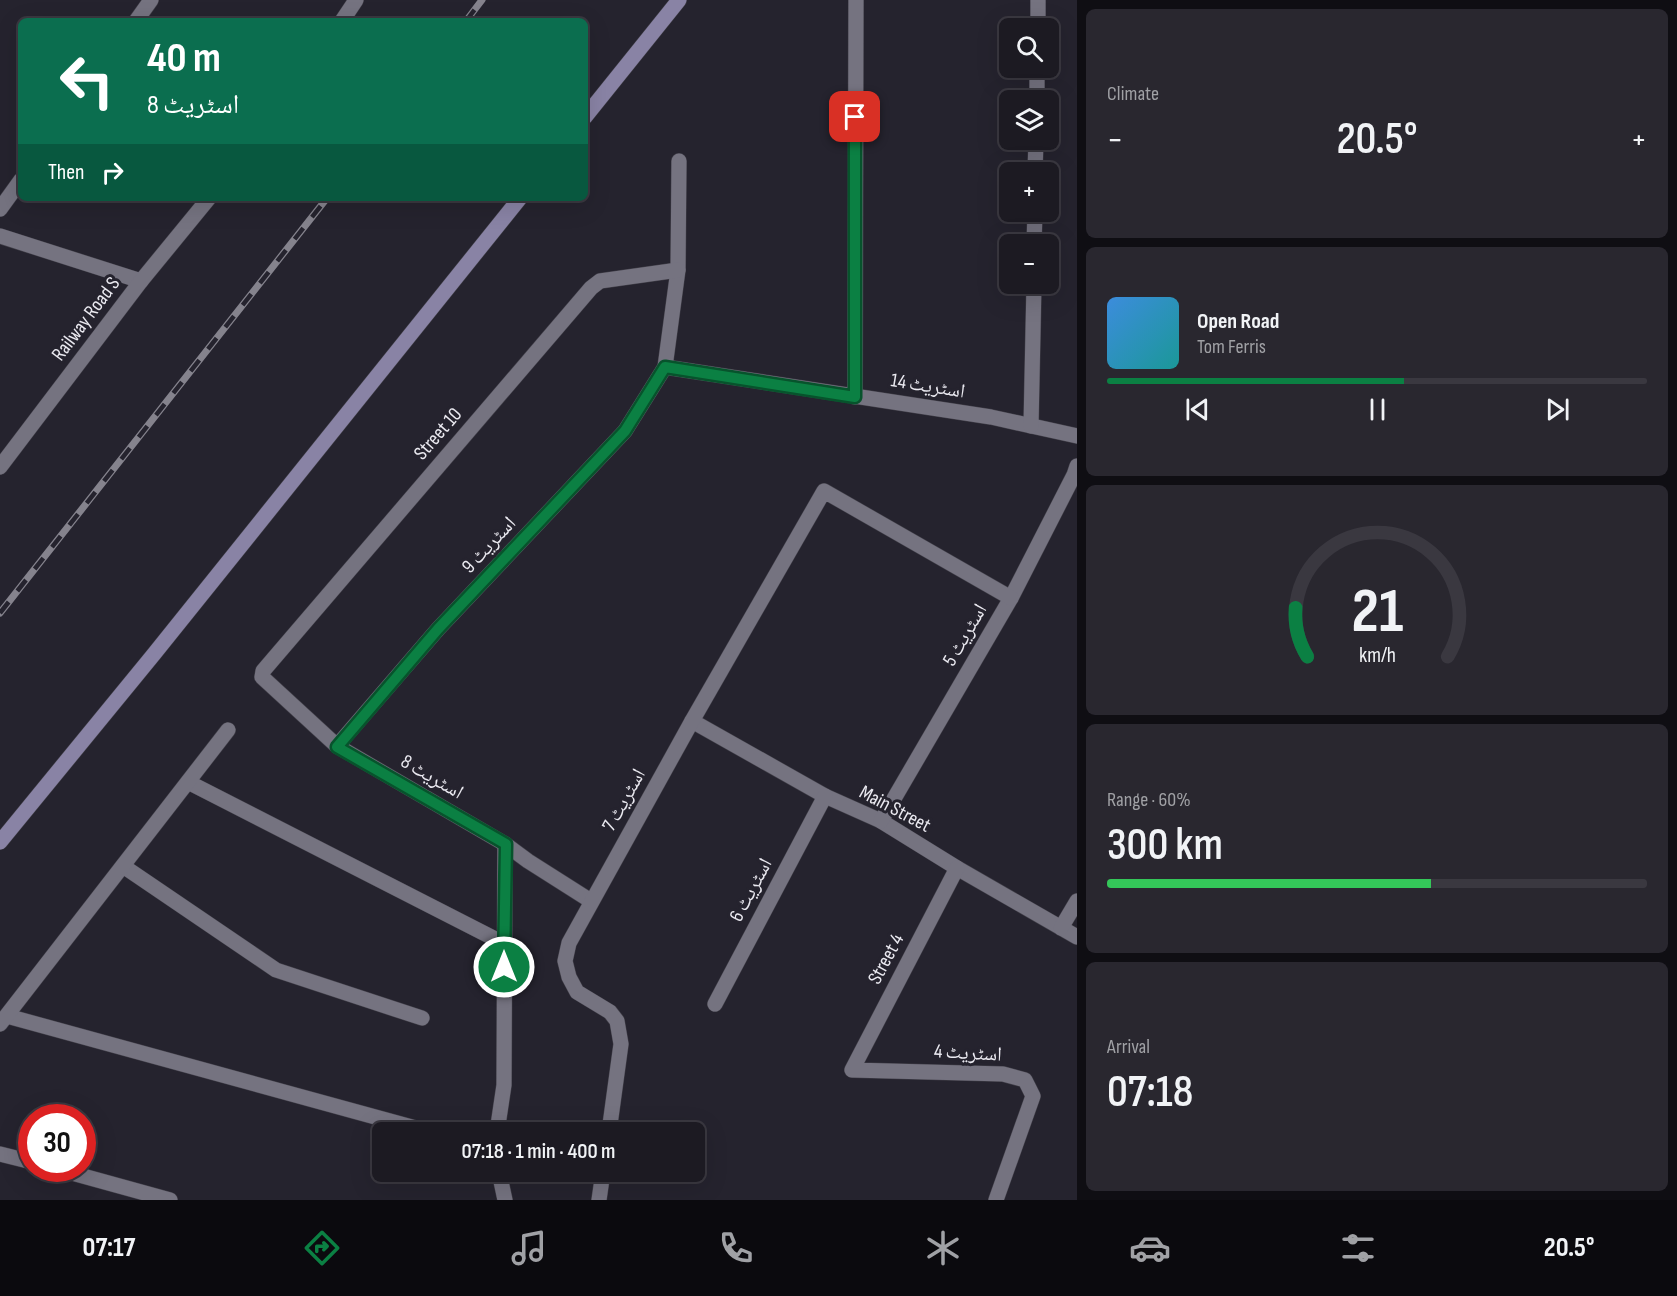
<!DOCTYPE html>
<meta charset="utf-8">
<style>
body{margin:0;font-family:"Sofia Sans Condensed","Noto Naskh Arabic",sans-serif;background:#29272f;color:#f1f3f6;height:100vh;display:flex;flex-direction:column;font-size:22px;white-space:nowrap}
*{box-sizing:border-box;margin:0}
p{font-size:20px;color:#a0a1a5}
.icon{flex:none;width:33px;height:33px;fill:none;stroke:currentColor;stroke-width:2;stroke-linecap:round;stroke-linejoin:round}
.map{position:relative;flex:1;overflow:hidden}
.details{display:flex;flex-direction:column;gap:9px;padding:9px;background:#0f0e13;width:600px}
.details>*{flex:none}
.hud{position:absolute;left:18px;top:18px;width:570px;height:183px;border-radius:9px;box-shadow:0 6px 24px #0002,0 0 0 2px #3a3840;background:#0b6e4f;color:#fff;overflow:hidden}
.controls{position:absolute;left:999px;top:18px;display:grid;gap:12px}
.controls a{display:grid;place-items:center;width:60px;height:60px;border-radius:9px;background:#1c1a22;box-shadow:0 6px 24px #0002,0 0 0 2px #3a3840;font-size:30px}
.speed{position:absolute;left:18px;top:1104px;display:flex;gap:12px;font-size:30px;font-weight:700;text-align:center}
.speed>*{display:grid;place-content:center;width:78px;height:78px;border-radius:50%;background:#1c1a22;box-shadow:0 6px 24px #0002,0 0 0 2px #3a3840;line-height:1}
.speed .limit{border:9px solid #d22;background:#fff;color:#111}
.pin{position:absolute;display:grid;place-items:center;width:51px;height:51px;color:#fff;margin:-26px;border-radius:12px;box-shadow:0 3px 9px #0006}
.me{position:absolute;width:66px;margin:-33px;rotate:0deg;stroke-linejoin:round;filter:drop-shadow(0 0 4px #0008)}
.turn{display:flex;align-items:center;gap:21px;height:126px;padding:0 30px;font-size:27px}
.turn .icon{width:78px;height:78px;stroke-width:2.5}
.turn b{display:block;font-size:42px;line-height:51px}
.then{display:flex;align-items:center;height:57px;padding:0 30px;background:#0003;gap:12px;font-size:22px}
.big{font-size:45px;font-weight:600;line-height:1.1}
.details .widget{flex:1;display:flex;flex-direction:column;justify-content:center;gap:9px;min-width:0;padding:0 21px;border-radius:9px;background:#29272f}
.details .dial{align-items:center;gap:0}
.dial svg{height:156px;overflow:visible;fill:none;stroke:#3a3840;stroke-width:7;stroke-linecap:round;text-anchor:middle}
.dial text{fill:#f1f3f6;stroke:none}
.song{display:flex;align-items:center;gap:18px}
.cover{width:72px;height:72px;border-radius:9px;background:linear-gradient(135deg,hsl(210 70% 55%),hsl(180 70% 35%))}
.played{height:6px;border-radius:3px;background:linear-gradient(90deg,#0b8043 55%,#3a3840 55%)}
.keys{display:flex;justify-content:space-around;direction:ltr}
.heat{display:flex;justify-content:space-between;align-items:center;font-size:33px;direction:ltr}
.charge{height:9px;border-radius:4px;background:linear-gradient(90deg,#34c759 60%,#3a3840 0)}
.trip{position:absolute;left:372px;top:1122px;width:333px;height:60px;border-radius:9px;background:#1c1a22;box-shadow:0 6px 24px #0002,0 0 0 2px #3a3840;font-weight:600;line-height:60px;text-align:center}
.dock{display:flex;height:96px;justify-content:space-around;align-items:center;background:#0b0a0e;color:#a0a1a5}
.dock .icon{width:42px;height:42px}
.dock .on{color:#0b8043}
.dock b{font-size:27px;color:#f1f3f6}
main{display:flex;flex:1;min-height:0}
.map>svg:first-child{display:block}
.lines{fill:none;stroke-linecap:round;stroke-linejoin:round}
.street-casing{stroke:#43414a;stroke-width:16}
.secondary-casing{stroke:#43414a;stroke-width:16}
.street{stroke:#757380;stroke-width:15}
.secondary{stroke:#8983a5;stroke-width:15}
.rail-casing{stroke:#85838d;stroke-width:7}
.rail{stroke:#25232e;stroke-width:4.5;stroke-dasharray:14;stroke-linecap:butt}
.route-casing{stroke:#07532c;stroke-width:15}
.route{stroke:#0b8043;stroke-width:10}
.labels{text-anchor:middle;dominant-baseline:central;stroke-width:6;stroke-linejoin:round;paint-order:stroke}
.street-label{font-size:20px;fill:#eae9f0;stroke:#25232e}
</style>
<main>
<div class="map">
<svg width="1077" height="1200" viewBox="0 0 1077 1200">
<rect width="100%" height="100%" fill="#25232e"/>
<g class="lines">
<g class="street-casing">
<g id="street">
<polyline points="136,21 151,0"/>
<polyline points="342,21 356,0"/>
<polyline points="1038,28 1038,0"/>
<polyline points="1037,100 1037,68"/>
<polyline points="1035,172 1036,140"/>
<polyline points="0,209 21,180"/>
<polyline points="0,236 141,281"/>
<polyline points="1034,244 1035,212"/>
<polyline points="665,367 991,417 1077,436"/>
<polyline points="855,397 856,0"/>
<polyline points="1031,426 1034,284"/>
<polyline points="0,467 141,281 209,198"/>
<polyline points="692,721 825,796 881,821 957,868 1077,937"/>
<polyline points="337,746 438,629 625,431 665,367 678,270 679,161"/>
<polyline points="188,782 505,944"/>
<polyline points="881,821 1011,598 1074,475 1077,466"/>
<polyline points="123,866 276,970 422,1018"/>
<polyline points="957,868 852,1070 1003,1074 1025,1080 1033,1096 996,1200"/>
<polyline points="591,901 528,861 505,844 337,746 262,677 263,671 591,288 600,281 678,270"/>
<polyline points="1061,928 1077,901"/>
<polyline points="715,1004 825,796"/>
<polyline points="7,1016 430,1132"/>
<polyline points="0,1024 228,730"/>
<polyline points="497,1132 504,1085 505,844"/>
<polyline points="609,1132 621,1044 617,1021 610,1012 577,992 569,977 565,961 569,943 692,721 824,491 1011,598"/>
<polyline points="0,1154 32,1162"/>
<polyline points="54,1168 170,1200"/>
<polyline points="499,1172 505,1200"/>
<polyline points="599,1200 603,1172"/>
</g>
</g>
<g class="secondary-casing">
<g id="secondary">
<polyline points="585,117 679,0"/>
<polyline points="0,842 154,654 520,198"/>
</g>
</g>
<use href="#street" class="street"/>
<use href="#secondary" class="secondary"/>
<g class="rail-casing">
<g id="rail">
<polyline points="466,21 482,0"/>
<polyline points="0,613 327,198"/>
</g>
</g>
<use href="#rail" class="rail"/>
</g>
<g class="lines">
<g class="route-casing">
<polyline id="route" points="504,967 506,844 337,747 438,629 625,431 665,367 855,397 855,117"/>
</g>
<use href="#route" class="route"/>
</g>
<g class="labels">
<g class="street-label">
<text transform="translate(86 319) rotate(-53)">Railway Road S</text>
<text transform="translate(928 386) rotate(9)">اسٹریٹ 14</text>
<text transform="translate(438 434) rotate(-49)">Street 10</text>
<text transform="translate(489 545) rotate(-47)">اسٹریٹ 9</text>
<text transform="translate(965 635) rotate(-60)">اسٹریٹ 5</text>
<text transform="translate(432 777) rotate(30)">اسٹریٹ 8</text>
<text transform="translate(624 800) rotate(-61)">اسٹریٹ 7</text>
<text transform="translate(895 809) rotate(28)">Main Street</text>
<text transform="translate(751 890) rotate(-62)">اسٹریٹ 6</text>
<text transform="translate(886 959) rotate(-62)">Street 4</text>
<text transform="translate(968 1053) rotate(3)">اسٹریٹ 4</text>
</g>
</g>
</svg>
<div class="controls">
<a><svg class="icon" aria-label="search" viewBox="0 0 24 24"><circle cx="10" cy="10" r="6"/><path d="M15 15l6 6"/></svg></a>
<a><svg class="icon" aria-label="layers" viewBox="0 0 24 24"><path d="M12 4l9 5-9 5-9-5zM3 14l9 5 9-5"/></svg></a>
<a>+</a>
<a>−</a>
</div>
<div class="speed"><div class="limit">30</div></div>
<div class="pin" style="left:855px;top:117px;background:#d93025"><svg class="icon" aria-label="arrive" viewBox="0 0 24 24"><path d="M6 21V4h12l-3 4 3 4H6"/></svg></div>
<svg class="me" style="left:504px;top:967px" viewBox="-20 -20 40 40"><circle r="17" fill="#0b8043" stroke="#fff" stroke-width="3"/><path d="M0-11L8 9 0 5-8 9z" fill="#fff"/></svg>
<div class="trip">07:18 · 1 min · 400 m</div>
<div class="hud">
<div class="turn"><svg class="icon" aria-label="left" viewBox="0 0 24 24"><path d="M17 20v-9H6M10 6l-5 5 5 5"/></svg><div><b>40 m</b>اسٹریٹ 8</div></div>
<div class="then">Then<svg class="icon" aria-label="right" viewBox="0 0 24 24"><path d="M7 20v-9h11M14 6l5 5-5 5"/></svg></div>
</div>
</div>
<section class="details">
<div class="widget"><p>Climate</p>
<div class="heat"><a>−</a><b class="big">20.5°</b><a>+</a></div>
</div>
<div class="widget">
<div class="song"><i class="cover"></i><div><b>Open Road</b><p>Tom Ferris</p></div></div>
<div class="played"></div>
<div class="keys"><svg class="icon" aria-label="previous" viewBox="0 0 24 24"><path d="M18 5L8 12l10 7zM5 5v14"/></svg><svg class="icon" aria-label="pause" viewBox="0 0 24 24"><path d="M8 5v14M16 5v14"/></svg><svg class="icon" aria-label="next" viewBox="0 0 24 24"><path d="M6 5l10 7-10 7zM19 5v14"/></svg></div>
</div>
<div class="widget dial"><svg viewBox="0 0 100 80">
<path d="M14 69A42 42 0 1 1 86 69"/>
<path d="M14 69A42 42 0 0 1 8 44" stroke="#0b8043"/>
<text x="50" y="56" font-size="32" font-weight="700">21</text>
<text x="50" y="72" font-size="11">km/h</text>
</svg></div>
<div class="widget"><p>Range · 60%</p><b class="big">300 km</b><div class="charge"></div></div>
<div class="widget"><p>Arrival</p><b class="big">07:18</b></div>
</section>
</main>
<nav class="dock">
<b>07:17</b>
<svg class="icon on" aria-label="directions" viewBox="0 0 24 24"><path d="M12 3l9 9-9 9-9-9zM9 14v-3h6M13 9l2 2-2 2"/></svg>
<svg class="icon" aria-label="music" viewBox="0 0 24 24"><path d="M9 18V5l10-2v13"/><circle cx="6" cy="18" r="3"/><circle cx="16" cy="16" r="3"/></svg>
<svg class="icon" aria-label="phone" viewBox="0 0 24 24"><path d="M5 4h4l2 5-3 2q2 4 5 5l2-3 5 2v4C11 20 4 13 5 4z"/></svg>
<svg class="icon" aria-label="climate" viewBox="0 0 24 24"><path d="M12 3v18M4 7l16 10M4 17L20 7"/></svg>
<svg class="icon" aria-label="car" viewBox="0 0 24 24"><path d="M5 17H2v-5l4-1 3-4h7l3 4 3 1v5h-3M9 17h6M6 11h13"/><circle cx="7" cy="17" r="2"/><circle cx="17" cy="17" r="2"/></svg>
<svg class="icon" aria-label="filters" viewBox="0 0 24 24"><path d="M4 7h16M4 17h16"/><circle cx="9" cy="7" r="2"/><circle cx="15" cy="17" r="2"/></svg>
<b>20.5°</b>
</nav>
